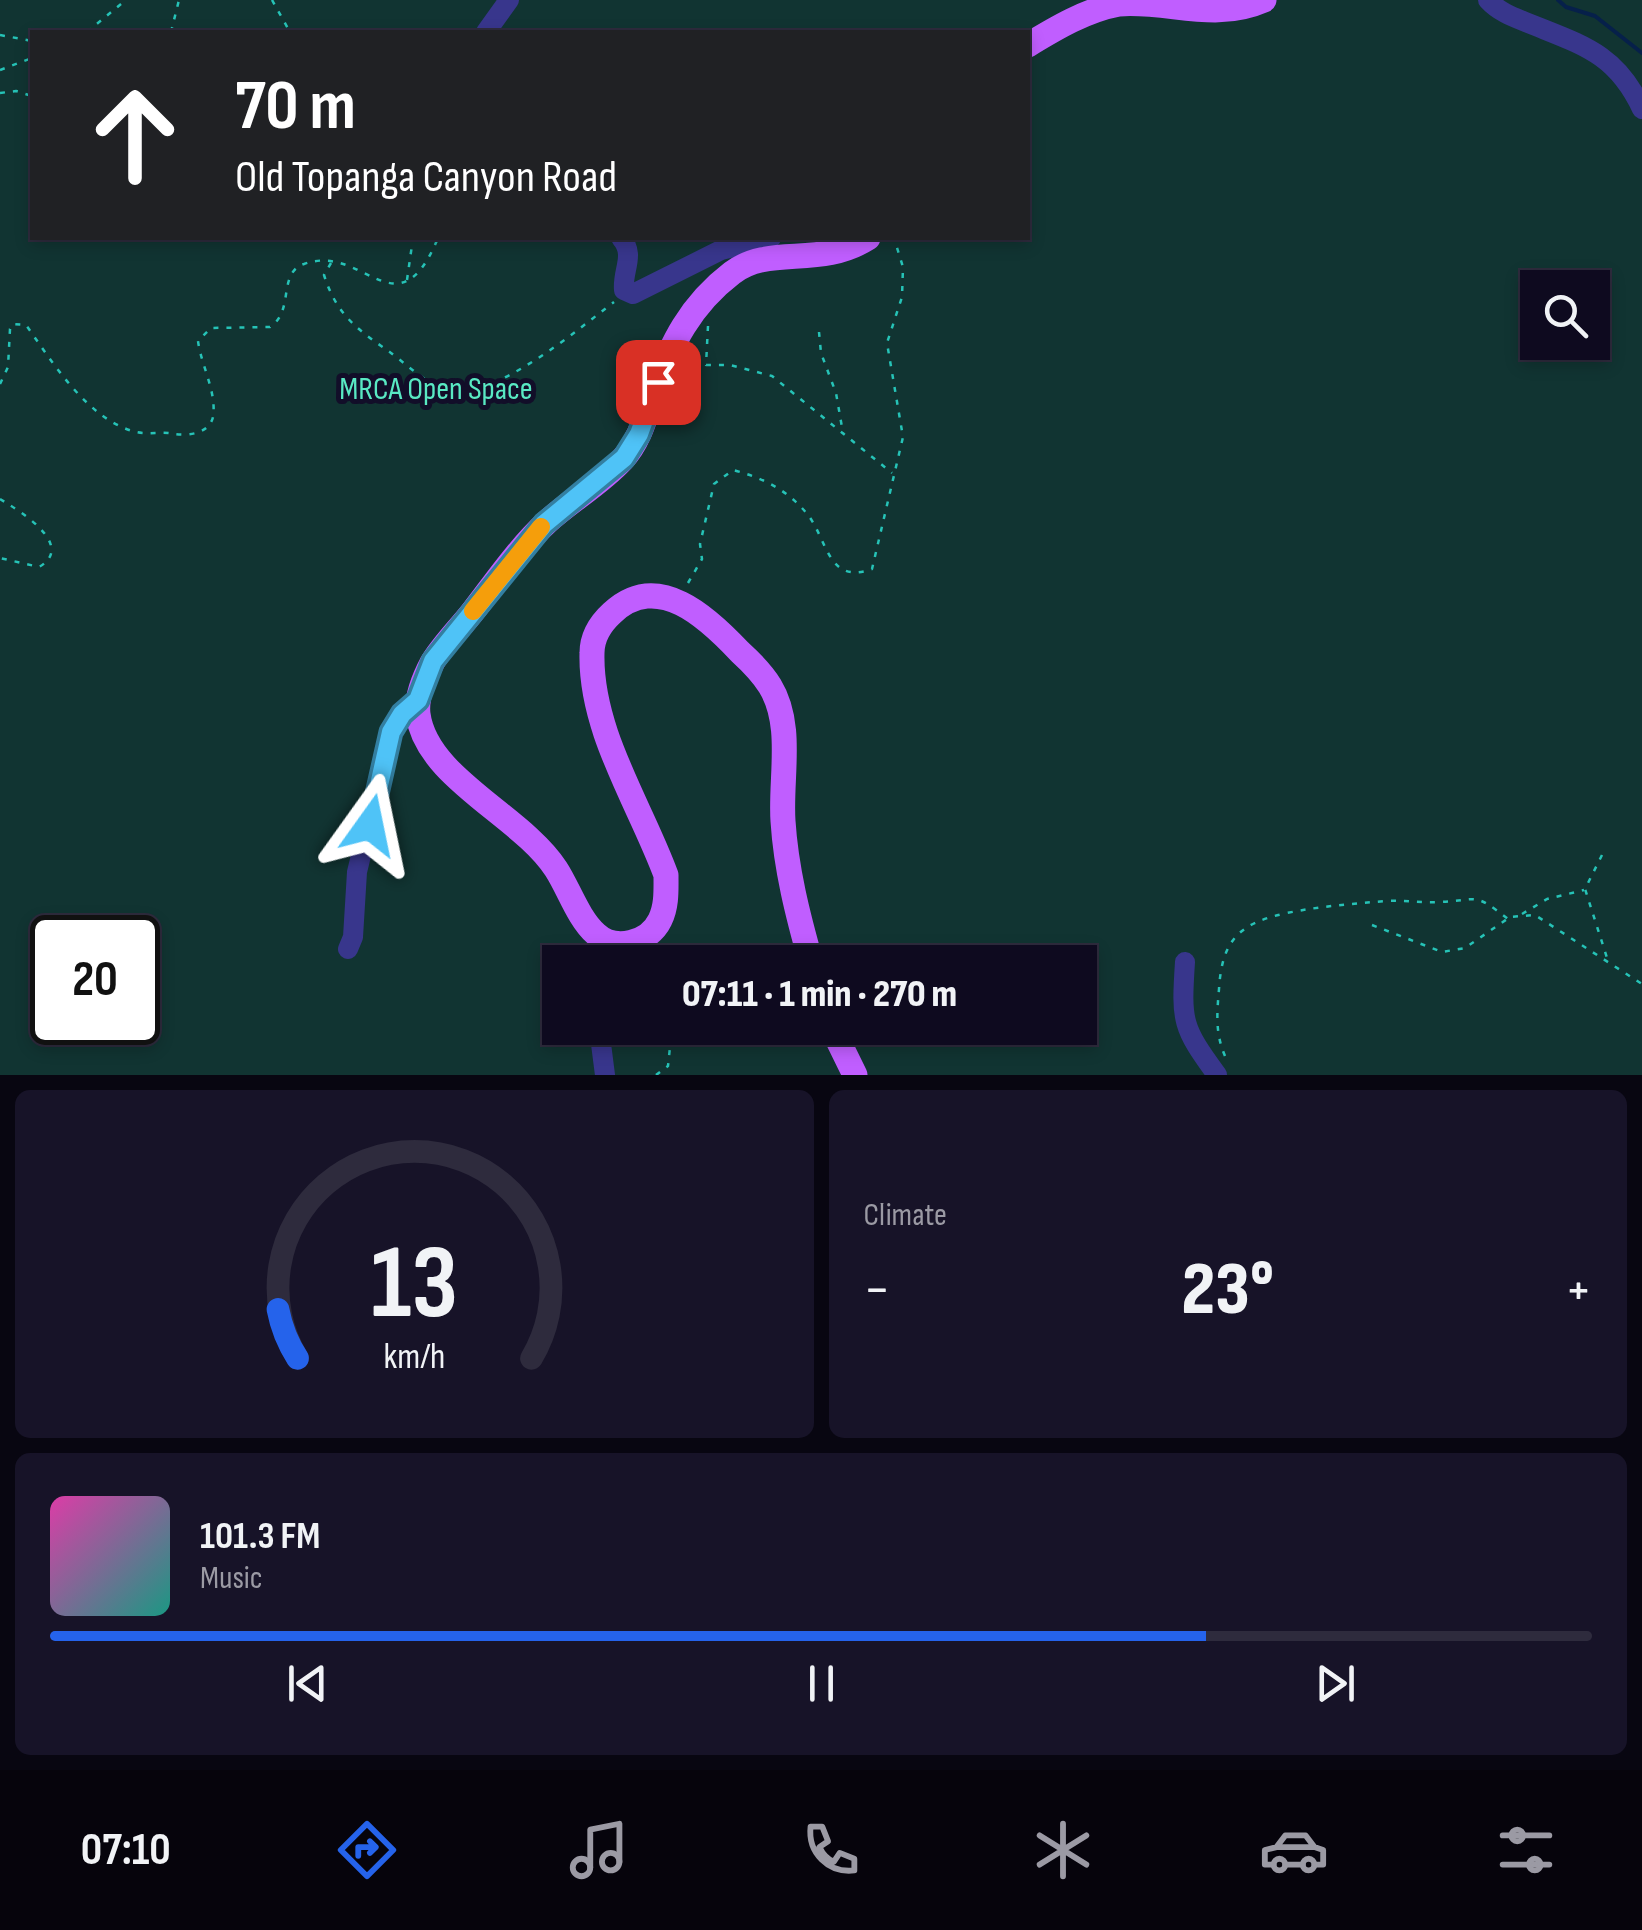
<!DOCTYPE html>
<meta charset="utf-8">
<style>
body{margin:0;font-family:"Sofia Sans Condensed",sans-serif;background:#171328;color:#f1f3f6;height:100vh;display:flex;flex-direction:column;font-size:38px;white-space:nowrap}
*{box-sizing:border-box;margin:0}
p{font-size:32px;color:#9b9aa4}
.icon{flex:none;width:55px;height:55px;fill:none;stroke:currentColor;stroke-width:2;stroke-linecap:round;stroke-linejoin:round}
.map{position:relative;height:1075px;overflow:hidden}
.side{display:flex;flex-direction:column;gap:15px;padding:15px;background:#080611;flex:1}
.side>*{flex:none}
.hud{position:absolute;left:30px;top:30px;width:1000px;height:210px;border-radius:0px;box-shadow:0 5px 15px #0003,0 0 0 2px #2e2b3d;background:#202124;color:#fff;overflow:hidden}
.fabs{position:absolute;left:1520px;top:270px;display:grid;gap:20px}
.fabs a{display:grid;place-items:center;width:90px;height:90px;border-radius:0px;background:#0e0a1f;box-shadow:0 5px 15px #0003,0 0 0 2px #2e2b3d;font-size:50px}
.speed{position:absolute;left:30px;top:915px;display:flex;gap:20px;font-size:50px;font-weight:700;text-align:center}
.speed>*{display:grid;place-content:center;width:130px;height:130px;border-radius:50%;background:#0e0a1f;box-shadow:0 5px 15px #0003,0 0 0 2px #2e2b3d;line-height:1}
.speed .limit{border:5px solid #111;border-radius:15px;background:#fff;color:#111}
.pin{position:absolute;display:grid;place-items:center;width:85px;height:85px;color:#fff;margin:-42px;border-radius:20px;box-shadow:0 5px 15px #0006}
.me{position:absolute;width:110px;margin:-55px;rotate:12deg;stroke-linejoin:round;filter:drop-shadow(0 0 8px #0008)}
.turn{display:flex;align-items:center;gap:35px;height:210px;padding:0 40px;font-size:45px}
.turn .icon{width:130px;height:130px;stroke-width:2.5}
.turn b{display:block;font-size:70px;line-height:85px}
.big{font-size:75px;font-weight:800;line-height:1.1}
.side .card{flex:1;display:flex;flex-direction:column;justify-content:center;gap:15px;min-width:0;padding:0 35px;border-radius:15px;background:#171328}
.side .dial{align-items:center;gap:0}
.dial svg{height:260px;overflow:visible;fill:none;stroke:#2e2b3d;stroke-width:7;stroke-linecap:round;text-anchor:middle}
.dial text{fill:#f1f3f6;stroke:none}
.song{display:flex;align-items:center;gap:30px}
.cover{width:120px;height:120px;border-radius:15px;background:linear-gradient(135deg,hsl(320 70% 55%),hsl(170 70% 35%))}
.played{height:10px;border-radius:5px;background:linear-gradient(90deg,#2563eb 75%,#2e2b3d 75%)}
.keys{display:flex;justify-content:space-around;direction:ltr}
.heat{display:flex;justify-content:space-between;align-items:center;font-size:55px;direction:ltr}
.side .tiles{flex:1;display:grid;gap:15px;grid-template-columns:1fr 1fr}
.card:last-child{grid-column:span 2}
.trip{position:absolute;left:542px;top:945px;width:555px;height:100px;border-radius:0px;background:#0e0a1f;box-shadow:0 5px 15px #0003,0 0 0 2px #2e2b3d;font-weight:800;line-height:100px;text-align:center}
.tabs{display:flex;height:160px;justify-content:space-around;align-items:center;background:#06040c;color:#9b9aa4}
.tabs .icon{width:70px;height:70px}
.tabs .current{color:#2563eb}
.tabs b{font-size:45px;color:#f1f3f6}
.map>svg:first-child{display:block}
.green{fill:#113432;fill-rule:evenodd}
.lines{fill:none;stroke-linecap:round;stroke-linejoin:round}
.stream{stroke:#06204a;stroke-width:4}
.path{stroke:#26c3b7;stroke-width:2.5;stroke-dasharray:5 8;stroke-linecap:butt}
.minor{stroke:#38368c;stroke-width:20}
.major{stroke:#c05eff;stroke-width:25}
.route-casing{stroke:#337fa1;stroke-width:25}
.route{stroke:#4fc3f7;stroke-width:18}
.slow{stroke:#f59e0b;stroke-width:18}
.labels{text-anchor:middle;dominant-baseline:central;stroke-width:10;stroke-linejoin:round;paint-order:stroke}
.park-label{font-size:32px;fill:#59e9c3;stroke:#120e29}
</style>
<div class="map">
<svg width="1642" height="1075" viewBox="0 0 1642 1075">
<rect width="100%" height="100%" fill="#120e29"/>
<path class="green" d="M0,0H1642V1075H0ZM32,32H1028V238H32ZM1538,288H1592V342H1538ZM52,938H138V1022H52ZM560,962H1080V1028H560Z"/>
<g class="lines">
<polyline class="stream" points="1558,0 1566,7 1595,16 1642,53"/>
<g class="path">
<polyline points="272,0 290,32"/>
<polyline points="87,32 126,0"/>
<polyline points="171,32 179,0"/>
<polyline points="0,35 32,41"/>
<polyline points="0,70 32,58"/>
<polyline points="0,93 16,91 32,96"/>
<path d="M331,263L324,275C336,313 355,328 387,350C404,362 425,383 445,389C491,404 578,329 614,302"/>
<polyline points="407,280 413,238"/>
<polyline points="708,326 706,365 730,365 772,376 892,473"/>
<polyline points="819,332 821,353 836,393 843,433"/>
<path d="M0,384L8,367L10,329L13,324L26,325C53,363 88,420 136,432C149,435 162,431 174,434C188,436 209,434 213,417C217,392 201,365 198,341L211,328L270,327C295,311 277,273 304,264C364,242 397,336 438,238"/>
<path d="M0,499C18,510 77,545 39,567L0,558"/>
<path d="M688,583L702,559L700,544L714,484L733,470C763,478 788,490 808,515C828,541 828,585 872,569L903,437L887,343L902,297L903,267L894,238"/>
<polyline points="1602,855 1585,889 1608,961"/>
<polyline points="1522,914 1547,899 1584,890"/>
<polyline points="1372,925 1442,952 1465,948 1510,917 1535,915 1642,984"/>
<polyline points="670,962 670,938"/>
<path d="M1225,1056C1215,1033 1217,1013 1219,989C1222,939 1240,923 1287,913C1321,906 1351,904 1386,901C1404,900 1421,903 1439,902C1479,901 1471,890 1508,919"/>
<polyline points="656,1075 668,1066 672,1028"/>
</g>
<g class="minor">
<path d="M1488,0C1499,12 1513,17 1528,23C1582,45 1616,53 1642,109"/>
<polyline points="486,32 509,0"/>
<path d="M621,238C636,255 622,270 624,290L633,294L721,250L771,238"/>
<polyline points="348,949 353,937 357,872 391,732 402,714 418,700"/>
<path d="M1185,962C1181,1022 1182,1027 1217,1075"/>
<polyline points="599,1028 605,1075"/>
</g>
<g class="major">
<path d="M1028,45C1056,28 1086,10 1119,4C1170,0 1214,22 1264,0"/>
<path d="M811,962C798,916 786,869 783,821C780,778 794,725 770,686C762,673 751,662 740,652C708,618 658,570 612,613C600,624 592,637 592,653C590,731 640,804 666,875C666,890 667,906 660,920C649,943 615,952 596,934C578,918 569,889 556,869C522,816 426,778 418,714C416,697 424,678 432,663C443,644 461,627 474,610C497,580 519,548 547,522C571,500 600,484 622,460C640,441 646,415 654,391C671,344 690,305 732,273C770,244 819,269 868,238"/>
<polyline points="832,1028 855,1075"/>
</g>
</g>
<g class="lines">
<g class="route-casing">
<polyline id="route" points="370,825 391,732 402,714 418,700 433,661 544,524 624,458 639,434 658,382"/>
</g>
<use href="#route" class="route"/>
<polyline class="slow" points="473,611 541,527"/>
</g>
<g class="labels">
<g class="park-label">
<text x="436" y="389">MRCA Open Space</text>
</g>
</g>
</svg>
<div class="fabs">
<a><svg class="icon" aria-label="search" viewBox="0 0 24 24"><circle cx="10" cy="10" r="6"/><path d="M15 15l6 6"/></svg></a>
</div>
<div class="speed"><div class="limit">20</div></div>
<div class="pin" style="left:658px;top:382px;background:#d93025"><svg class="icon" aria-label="arrive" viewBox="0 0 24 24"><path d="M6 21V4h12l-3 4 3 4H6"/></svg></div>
<svg class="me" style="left:370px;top:825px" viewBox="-20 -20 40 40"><path d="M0-17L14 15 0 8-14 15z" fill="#4fc3f7" stroke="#fff" stroke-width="4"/></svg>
<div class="trip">07:11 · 1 min · 270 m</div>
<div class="hud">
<div class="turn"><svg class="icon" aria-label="ahead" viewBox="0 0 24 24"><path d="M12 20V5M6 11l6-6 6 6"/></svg><div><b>70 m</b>Old Topanga Canyon Road</div></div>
</div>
</div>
<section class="side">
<div class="tiles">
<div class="card dial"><svg viewBox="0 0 100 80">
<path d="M14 69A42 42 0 1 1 86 69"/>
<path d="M14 69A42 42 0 0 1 8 54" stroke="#2563eb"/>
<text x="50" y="56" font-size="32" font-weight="700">13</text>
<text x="50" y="72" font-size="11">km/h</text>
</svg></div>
<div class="card"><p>Climate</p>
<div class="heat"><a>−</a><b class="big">23°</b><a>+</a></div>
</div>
<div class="card">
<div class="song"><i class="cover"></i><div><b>101.3 FM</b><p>Music</p></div></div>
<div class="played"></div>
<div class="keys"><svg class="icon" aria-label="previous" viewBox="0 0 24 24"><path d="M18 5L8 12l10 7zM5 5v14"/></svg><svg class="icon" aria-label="pause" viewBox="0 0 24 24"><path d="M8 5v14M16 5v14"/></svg><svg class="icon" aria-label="next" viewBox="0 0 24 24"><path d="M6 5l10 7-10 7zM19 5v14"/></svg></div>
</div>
</div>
</section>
<nav class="tabs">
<b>07:10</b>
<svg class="icon current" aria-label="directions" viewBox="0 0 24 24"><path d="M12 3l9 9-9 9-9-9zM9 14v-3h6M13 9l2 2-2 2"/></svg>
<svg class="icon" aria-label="music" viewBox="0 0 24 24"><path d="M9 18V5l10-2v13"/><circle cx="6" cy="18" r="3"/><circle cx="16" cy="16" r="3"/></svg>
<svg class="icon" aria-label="phone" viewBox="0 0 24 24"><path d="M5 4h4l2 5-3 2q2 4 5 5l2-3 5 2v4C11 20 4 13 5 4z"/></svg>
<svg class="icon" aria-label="climate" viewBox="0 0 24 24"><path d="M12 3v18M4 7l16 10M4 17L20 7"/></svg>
<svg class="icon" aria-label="car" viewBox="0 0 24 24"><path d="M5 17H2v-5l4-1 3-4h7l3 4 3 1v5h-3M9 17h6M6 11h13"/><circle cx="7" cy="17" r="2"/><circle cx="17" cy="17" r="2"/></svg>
<svg class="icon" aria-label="filters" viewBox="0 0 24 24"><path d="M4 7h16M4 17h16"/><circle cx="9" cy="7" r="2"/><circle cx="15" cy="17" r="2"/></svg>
</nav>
